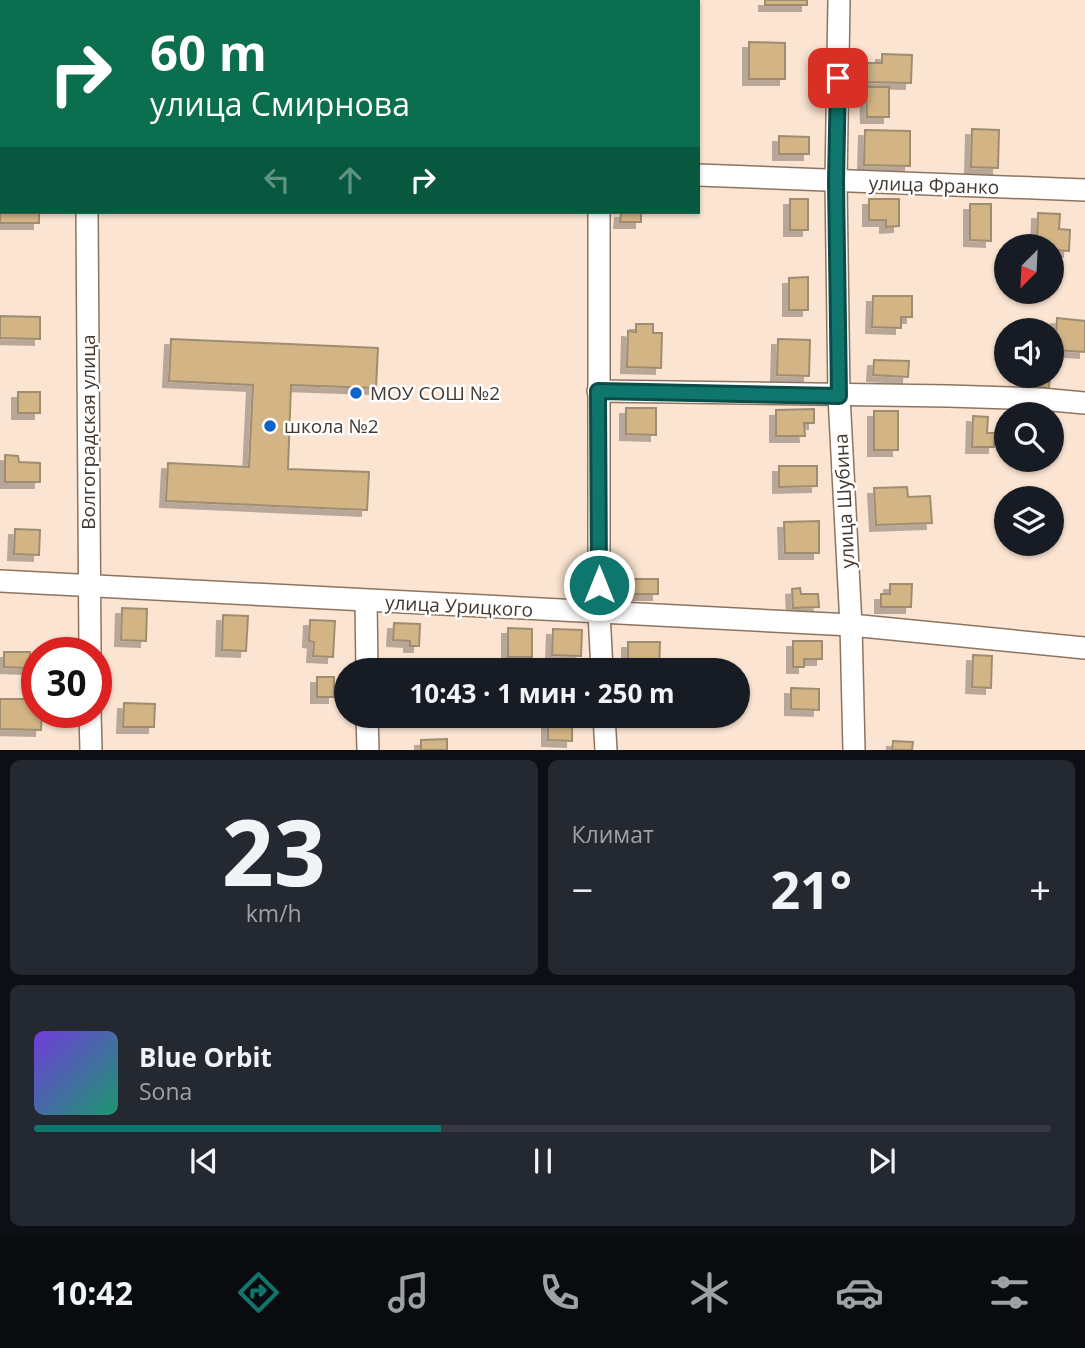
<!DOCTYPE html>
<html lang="ru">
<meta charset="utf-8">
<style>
body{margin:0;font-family:"Open Sans",sans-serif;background:#242831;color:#f1f3f6;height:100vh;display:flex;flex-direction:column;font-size:26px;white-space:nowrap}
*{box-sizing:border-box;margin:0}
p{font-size:23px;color:#9ea1a6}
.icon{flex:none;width:38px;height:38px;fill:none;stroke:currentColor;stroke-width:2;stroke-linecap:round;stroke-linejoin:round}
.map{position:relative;height:750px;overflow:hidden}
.panel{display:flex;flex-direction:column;gap:10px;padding:10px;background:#0d0f14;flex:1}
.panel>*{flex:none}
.top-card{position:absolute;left:0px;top:0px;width:700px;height:214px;box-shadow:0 2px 5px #0004;background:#0b6e4f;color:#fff;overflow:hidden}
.needle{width:46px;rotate:204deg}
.controls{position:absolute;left:994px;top:234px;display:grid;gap:14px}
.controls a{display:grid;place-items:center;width:70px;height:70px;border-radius:50%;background:#171b24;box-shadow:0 2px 5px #0004;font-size:35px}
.speed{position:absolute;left:21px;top:637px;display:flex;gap:14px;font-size:35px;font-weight:700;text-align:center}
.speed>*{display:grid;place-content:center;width:91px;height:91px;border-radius:50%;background:#171b24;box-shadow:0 2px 5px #0004;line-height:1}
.speed .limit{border:10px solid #d22;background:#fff;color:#111}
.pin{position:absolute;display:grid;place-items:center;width:60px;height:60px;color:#fff;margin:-30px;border-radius:14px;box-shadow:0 4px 10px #0006}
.me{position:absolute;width:77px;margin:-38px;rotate:0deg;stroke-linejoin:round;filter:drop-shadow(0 0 5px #0008)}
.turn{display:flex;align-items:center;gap:24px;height:147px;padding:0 35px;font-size:32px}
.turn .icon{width:91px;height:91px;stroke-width:2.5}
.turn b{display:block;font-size:49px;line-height:60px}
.lanes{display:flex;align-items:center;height:66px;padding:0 35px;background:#0003;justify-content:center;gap:35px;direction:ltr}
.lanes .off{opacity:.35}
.big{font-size:52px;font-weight:700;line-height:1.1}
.panel .card{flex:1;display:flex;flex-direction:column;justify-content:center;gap:10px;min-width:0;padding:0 24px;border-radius:10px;background:#242831}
.panel .dial{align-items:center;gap:0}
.dial b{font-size:91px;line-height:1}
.song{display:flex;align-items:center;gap:21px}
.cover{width:84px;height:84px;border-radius:10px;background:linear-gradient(135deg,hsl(260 70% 55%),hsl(160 70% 35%))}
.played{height:7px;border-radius:4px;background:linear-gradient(90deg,#0f766e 40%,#363941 40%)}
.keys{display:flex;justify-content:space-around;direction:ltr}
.heat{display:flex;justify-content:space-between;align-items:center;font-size:38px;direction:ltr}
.panel .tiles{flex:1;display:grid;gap:10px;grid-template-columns:1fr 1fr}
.card:last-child{grid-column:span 2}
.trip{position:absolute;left:334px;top:658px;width:416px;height:70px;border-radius:35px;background:#171b24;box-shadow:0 2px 5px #0004;font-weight:700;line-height:70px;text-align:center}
.dock{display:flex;height:112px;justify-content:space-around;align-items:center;background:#090b0e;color:#9ea1a6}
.dock .icon{width:49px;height:49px}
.dock .on{color:#0f766e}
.dock b{font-size:32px;color:#f1f3f6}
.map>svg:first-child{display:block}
.building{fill:#d2b485;stroke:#9f8d71;stroke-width:2;filter:url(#shadow)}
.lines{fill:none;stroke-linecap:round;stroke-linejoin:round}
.minor-casing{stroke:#8e745f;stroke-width:24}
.minor{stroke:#fff;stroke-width:21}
.route-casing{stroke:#0a4d48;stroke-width:18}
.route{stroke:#0f766e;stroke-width:12}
.poi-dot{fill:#0e64cd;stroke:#fff;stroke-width:2.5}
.labels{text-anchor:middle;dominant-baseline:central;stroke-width:5;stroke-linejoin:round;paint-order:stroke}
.street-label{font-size:19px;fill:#443930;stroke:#fff}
.poi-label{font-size:19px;fill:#443930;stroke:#fff;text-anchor:start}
</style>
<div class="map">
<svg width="1085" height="750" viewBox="0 0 1085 750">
<defs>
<filter id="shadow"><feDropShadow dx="-6" dy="6" stdDeviation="0" flood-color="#0004"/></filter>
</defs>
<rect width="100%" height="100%" fill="#fbe4d1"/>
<g class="building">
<rect x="765" y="0" width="42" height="5"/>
<polygon points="749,42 785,43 785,79 749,79"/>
<polygon points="882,54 912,55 911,83 865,82 866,63 882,63"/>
<polygon points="866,87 889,87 889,117 867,117"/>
<polygon points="972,129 999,130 998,168 971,167"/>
<polygon points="865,130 910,131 910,166 864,165"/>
<polygon points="779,136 809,137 809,154 779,154"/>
<polygon points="1,192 2,212 39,212 39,223 0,223"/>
<rect x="790" y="199" width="18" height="31"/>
<polygon points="869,199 899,199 899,226 886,227 886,220 869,220"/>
<polygon points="970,204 991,204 991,241 970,240"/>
<polygon points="621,212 641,212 641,222 620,222"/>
<polygon points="1038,213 1060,214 1059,229 1070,230 1069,251 1052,250 1052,247 1046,247 1046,243 1037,242"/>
<polygon points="808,277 808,310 789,310 789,278"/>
<polygon points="873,296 912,296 912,317 901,317 901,328 872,327"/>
<polygon points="0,316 40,317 40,339 0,338"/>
<polygon points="1057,318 1085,321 1085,352 1055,350"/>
<polygon points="636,324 653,324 653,333 662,333 661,368 627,367 628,331 636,332"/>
<polygon points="171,339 378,348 376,388 291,385 288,469 369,472 367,510 166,501 168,463 249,467 253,385 169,381"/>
<polygon points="778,339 810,340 809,376 777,375"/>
<polygon points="874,360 909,361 908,377 873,375"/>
<polygon points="1026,376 1050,376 1049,388 1026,386"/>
<rect x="18" y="392" width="22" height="21"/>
<polygon points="626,408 656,408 656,435 626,434"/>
<polygon points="814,409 814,423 804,423 805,436 776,436 776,410"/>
<rect x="874" y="411" width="24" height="39"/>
<polygon points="973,416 988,417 987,433 995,433 994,447 972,447"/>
<polygon points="5,455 18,456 19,462 40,463 40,482 5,482"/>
<polygon points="779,466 817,466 817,486 779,487"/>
<polygon points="907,487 908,497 930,496 932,523 876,525 874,488"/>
<polygon points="819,521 819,553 785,553 784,522"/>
<polygon points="15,529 40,530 39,555 14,554"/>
<rect x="629" y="579" width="29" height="15"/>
<polygon points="890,584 912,584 911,607 881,607 881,594 890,594"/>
<polygon points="800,588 801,594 818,594 819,607 793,608 792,589"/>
<polygon points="122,608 147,609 146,641 121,640"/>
<polygon points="223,615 248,616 246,651 222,650"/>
<polygon points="310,620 335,621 333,657 313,656 314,642 309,641"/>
<polygon points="394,623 420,624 419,646 410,646 410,641 393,640"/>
<polygon points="508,628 532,629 532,657 508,657"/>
<polygon points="553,629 582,630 581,656 552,655"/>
<polygon points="793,641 822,641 822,659 804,659 804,667 793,667"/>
<polygon points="628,642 660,642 659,670 628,670"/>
<polygon points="4,652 30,652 30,668 4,667"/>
<polygon points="973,655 992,656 991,688 972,687"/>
<rect x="317" y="677" width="17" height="20"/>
<polygon points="791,688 819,689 819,710 791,709"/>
<polygon points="0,699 37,699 37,712 42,712 41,730 0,729"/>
<polygon points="124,703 155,704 154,727 123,727"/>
<polygon points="548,716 572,716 572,741 548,740"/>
<polygon points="447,739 447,750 421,750 421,740"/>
<polygon points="893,741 913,742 912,750 892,750"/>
</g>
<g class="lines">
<g class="minor-casing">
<g id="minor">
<polyline points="85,0 85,2"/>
<polyline points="596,0 596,2"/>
<polyline points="839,0 836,182 839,396 851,625 854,750"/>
<polyline points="372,2 372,0"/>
<polyline points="0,144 2,144"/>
<polyline points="698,175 1085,190"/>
<polyline points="87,212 90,653"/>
<polyline points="599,212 599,613 602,670"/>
<polyline points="598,391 948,396 1041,399 1085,403"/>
<polyline points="0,581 851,625 1085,648"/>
<polyline points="366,601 367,670"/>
<polyline points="90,712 91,750"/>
<polyline points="367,716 368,750"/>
<polyline points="604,716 606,750"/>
</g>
</g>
<use href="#minor" class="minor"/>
</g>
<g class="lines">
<g class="route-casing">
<polyline id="route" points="599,585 598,391 839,396 836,182 838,78"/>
</g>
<use href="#route" class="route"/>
</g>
<g class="poi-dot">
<circle cx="356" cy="393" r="7"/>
<circle cx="270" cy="426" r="7"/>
</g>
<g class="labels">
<g class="street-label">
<text transform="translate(934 185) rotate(2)">улица Франко</text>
<text transform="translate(88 432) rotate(-90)">Волгоградская улица</text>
<text transform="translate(844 501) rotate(-93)">улица Шубина</text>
<text transform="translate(459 606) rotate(3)">улица Урицкого</text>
</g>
<g class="poi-label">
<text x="370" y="393">МОУ СОШ №2</text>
<text x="284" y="426">школа №2</text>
</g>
</g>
</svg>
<div class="controls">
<a><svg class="needle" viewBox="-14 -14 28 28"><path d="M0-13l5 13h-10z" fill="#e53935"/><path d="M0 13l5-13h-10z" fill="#9ea1a6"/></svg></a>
<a><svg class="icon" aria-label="sound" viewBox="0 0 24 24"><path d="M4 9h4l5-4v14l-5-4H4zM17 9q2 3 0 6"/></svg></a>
<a><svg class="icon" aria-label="search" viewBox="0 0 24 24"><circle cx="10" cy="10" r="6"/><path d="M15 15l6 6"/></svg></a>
<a><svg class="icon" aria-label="layers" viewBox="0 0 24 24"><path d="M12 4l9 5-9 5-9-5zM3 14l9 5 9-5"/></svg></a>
</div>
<div class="speed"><div class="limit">30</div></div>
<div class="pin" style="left:838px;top:78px;background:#d93025"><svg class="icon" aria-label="arrive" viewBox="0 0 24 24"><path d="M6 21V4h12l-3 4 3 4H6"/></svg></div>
<svg class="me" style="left:599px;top:585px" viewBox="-20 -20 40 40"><circle r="17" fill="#0f766e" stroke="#fff" stroke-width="3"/><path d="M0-11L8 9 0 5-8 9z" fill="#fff"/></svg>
<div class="trip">10:43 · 1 мин · 250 m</div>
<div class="top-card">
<div class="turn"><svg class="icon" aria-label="right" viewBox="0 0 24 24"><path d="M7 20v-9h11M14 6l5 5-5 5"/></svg><div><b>60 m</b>улица Смирнова</div></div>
<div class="lanes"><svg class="icon off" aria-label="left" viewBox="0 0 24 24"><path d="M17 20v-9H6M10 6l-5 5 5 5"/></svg><svg class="icon off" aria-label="ahead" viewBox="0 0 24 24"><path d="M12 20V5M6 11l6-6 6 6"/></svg><svg class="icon" aria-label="right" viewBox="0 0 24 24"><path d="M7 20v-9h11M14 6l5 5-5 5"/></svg></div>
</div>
</div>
<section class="panel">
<div class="tiles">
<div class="card dial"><b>23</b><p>km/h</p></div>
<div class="card"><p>Климат</p>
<div class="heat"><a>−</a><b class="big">21°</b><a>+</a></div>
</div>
<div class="card">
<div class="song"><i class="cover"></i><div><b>Blue Orbit</b><p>Sona</p></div></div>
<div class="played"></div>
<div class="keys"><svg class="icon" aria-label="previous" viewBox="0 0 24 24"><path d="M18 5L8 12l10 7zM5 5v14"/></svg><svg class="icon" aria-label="pause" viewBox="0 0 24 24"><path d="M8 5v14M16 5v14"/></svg><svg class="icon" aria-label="next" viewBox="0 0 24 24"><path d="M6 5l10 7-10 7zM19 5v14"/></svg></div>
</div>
</div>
</section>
<nav class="dock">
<b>10:42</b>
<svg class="icon on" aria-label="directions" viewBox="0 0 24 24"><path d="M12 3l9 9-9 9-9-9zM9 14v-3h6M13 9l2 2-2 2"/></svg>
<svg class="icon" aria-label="music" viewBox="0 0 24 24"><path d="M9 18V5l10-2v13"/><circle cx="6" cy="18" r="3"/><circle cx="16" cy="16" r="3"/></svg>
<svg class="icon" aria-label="phone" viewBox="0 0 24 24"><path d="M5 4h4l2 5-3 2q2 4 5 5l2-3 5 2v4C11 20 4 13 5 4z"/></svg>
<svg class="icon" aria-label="climate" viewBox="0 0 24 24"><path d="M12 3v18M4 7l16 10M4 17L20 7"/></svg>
<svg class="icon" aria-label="car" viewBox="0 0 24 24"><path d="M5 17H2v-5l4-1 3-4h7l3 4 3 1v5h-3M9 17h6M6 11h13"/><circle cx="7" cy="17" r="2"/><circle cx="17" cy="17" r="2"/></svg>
<svg class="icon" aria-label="filters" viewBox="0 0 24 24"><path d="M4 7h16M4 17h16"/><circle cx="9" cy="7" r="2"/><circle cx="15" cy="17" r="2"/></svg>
</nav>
